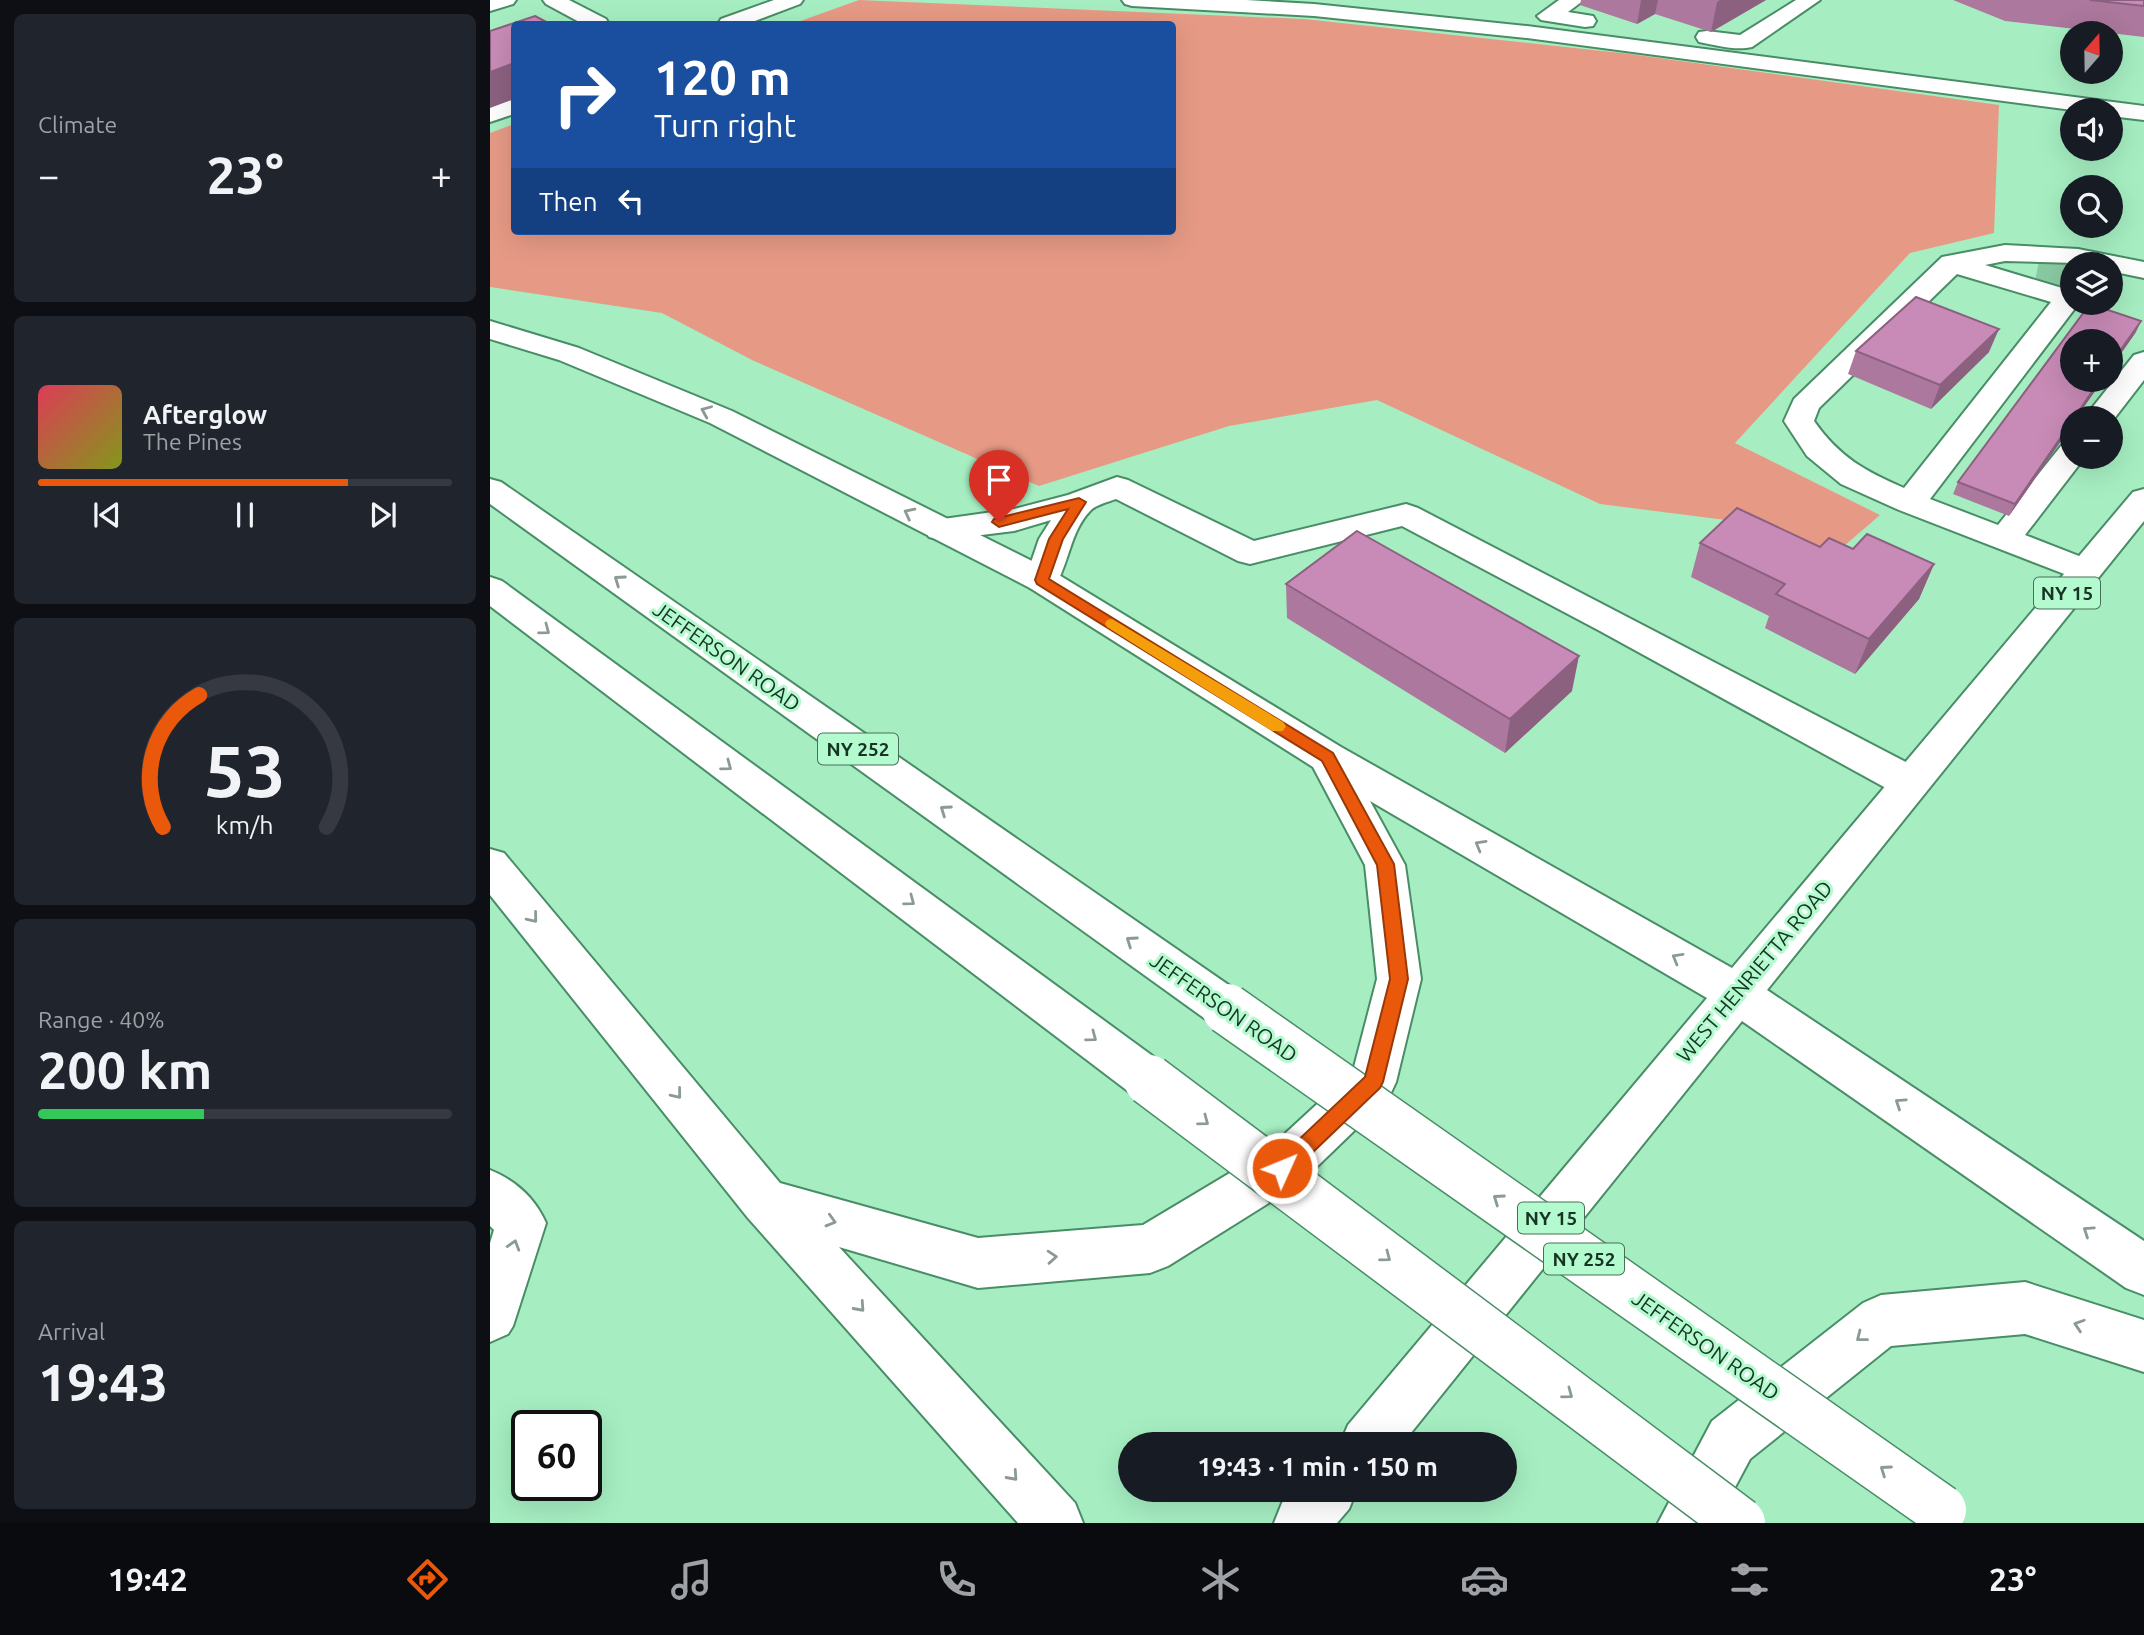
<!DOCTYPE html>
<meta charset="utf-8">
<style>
body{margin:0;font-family:Ubuntu,sans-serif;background:#20242c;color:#f1f3f6;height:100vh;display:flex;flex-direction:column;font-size:26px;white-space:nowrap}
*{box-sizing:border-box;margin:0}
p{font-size:23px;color:#9ea1a6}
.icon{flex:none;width:38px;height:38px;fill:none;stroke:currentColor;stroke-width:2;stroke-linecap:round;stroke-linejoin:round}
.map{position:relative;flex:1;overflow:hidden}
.drawer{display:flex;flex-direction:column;gap:14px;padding:14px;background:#0d0f14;width:490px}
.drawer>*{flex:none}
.banner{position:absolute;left:21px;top:21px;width:665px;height:214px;border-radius:7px;box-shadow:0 7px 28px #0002;background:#1a4fa0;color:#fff;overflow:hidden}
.needle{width:46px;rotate:20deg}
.fabs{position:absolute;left:1570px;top:21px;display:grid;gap:14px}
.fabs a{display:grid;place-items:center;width:63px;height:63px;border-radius:50%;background:#171b24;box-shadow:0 7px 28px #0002;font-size:35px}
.speed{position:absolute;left:21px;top:1410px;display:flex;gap:14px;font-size:35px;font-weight:700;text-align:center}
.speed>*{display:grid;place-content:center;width:91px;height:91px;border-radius:50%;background:#171b24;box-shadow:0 7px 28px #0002;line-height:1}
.speed .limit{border:4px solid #111;border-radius:10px;background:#fff;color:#111}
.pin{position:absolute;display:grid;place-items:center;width:60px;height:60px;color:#fff;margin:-72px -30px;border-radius:50% 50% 50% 0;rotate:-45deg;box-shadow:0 0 7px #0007}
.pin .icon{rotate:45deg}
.me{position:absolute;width:77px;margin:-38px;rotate:46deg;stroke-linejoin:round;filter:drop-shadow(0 0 5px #0008)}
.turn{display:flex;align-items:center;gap:24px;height:147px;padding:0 28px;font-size:32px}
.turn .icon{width:91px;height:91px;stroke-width:2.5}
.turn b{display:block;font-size:49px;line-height:60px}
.then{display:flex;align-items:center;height:66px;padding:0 28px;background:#0003;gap:14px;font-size:26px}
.big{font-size:52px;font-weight:600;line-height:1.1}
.drawer .card{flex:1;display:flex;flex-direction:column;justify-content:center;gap:10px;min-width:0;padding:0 24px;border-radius:10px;background:#20242c}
.drawer .dial{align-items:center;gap:0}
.dial svg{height:182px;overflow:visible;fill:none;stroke:#363941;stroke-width:7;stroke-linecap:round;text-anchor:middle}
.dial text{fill:#f1f3f6;stroke:none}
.song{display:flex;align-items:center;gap:21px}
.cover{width:84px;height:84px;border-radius:10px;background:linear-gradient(135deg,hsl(350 70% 55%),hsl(70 70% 35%))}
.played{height:7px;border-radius:4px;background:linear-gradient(90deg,#ea580c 75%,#363941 75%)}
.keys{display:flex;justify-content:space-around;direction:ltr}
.heat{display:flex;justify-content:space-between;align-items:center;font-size:38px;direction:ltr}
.charge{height:10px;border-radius:5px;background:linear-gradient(90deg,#34c759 40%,#363941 0)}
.trip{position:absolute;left:628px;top:1432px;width:399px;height:70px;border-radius:35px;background:#171b24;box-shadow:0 7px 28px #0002;font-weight:600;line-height:70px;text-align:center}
.menu{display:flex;height:112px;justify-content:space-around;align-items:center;background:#090b0e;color:#9ea1a6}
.menu .icon{width:49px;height:49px}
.menu .on{color:#ea580c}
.menu b{font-size:32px;color:#f1f3f6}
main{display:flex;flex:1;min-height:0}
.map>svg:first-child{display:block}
.green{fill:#e69a85}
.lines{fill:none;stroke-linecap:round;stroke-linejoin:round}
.minor-tunnel{stroke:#89c9a2;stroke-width:30;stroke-dasharray:30 15;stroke-linecap:butt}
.minor-casing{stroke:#488d66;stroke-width:4}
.major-casing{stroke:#488d66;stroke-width:4}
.minor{fill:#fff;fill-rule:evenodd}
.major{fill:#fff;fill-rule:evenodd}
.major-bridge-casing{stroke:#488d66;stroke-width:53;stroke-linecap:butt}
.major-bridge{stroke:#fff;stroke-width:50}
.wall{fill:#ac789d}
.shaded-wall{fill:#8c6180}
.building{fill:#c88bb7;stroke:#8c6180;stroke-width:2}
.oneway{stroke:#8b9a92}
.route{fill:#ea580c;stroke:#983908;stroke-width:2}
.slow{fill:#f59e0b}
.labels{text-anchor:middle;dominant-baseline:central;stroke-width:6;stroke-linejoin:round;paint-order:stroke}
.shield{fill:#b3fbcf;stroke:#467057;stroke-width:2}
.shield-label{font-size:19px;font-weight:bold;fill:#173424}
.street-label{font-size:21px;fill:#173424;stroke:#b3fbcf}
</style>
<main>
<section class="drawer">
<div class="card"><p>Climate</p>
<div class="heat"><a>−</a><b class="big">23°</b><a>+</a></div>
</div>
<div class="card">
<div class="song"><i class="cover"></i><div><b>Afterglow</b><p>The Pines</p></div></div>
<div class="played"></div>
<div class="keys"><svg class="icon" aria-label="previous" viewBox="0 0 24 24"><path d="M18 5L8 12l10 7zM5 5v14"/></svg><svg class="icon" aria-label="pause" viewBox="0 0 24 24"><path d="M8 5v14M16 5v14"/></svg><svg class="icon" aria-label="next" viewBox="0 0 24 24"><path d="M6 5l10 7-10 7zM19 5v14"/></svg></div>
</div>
<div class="card dial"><svg viewBox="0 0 100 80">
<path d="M14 69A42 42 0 1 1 86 69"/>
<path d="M14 69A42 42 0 0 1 30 11" stroke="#ea580c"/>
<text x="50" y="56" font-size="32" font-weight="700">53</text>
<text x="50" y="72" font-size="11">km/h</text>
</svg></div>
<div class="card"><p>Range · 40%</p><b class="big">200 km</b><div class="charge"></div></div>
<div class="card"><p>Arrival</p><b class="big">19:43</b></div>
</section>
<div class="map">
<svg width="1654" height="1523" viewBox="0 0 1654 1523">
<rect width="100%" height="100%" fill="#a6eec2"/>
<polygon class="green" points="369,0 814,19 1140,54 1509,105 1504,233 1420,253 1245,443 1390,515 1339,559 1267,524 1110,504 887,400 739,426 549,486 262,360 172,313 0,287 0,133 24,124 24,231 682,231 682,24 302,24"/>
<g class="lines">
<polyline class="minor-tunnel" points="1547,271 1582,278"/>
<g class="minor-casing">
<g id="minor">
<polygon points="0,0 26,0 23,4 0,11"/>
<polygon points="53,0 79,0 116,19 119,24 93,24 56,4"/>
<polygon points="284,0 313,0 310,4 257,24 228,24 231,19"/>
<polygon points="632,0 756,0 824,4 1037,26 1654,106 1654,120 1620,116 1620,110 1582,110 1037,38 824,16 642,6 635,4"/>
<polygon points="1069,0 1094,0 1078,12 1103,16 1106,21 1103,26 1095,27 1051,20 1047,16"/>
<path d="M1306,0H1330L1262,47C1246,51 1225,45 1209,42L1206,37L1209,32L1217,31L1250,35Z"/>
<polygon points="24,99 24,114 0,122 0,107"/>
<path d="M1515,245L1588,249L1654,262V278L1620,271V264L1515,261L1495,265L1582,291V303H1594L1586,307L1440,499L1508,525L1571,446L1582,443V457H1595L1535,535L1607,563L1612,571L1607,579L1595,582L1409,510L1351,484L1317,456L1294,421L1304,399L1452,257ZM1467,274L1561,302L1414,488C1375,471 1349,457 1324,421L1329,408Z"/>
<polygon points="1654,352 1654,380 1620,424 1620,418 1594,418 1644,355"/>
<path d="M627,477L638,480L764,541L916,504L928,508L1433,771L1438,782L1433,793L1419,797L1405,793L1110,631L912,526L760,564L748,561L626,499C618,502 605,505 600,511C580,532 579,564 564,588L552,592L540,588L535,580L549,539L561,520L524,531L451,540L439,537L434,529L439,521L524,509L578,495Z"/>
<path d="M0,1170C25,1180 45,1198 56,1223L23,1326L18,1334L0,1342V1243L4,1230L0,1226Z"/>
</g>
</g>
<g class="major-casing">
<g id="major">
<polygon points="0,321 89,348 242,411 564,572 851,747 1242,968 1643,492 1654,489 1654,521 1277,990 1654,1241 1654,1295 1636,1288 1252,1021 912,1444 850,1444 858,1425 1217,998 880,801 915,865 931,979 906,1082 899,1097 809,1184 678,1266 660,1273 488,1288 349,1247 585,1503 593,1523 528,1523 258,1218 0,895 0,849 14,853 290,1183 488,1238 653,1225 775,1152 863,1071 887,979 875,865 823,767 540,588 220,423 69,360 0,339"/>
<polygon points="0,479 11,482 753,995 759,1009 753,1023 737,1028 721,1023 0,504"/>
<polygon points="0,577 12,581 675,1065 682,1080 675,1095 659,1101 643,1095 0,606"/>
<polygon points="1535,1282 1654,1320 1654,1372 1535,1334 1401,1346 1260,1459 1226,1523 1168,1523 1222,1421 1373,1303 1391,1295"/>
<polygon points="803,1489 867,1489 859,1509 847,1523 784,1523 792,1503"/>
</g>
</g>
<use href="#minor" class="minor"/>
<use href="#major" class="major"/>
<g class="major-bridge-casing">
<g id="major-bridge">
<polyline points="737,1009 1451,1510"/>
<polyline points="659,1080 1250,1523"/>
</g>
</g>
<use href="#major-bridge" class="major-bridge"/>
</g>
<g class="wall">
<polygon points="1091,0 1276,0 1221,32 1165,14 1147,24 1090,5"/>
<polygon points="1463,0 1654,0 1654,37 1515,21"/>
<polygon points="1646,332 1586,418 1582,418 1582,425 1519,516 1463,494 1468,482"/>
<polygon points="1366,351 1499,352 1441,409 1358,374"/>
<polygon points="1210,543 1363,549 1444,564 1429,599 1365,674 1275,628 1279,616 1201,577"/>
<polygon points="796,584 1082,691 1015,753 797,618"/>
</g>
<g class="shaded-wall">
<polygon points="1151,0 1168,0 1165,14 1147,24"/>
<polygon points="1230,0 1276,0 1221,32 1227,2"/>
<polygon points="24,63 24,99 0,108 0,72"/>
<polygon points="1651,321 1646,332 1620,369 1620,365"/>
<polygon points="1509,329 1499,352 1441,409 1450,385"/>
<polygon points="1610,380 1613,380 1586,418 1584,418"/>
<polygon points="1582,421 1582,425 1519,516 1525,504"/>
<polygon points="1444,564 1429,599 1365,674 1379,639"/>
<polygon points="1089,656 1082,691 1015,753 1020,719"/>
</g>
<g class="building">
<polygon points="1600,0 1654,0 1654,6"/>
<polygon points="45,16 60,24 24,24 24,63 0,72 0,31"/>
<polygon points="1426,297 1509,329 1450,385 1366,351"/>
<polygon points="1600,304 1651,321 1620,365 1620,341 1582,341 1582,380 1610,380 1584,418 1582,418 1582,421 1525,504 1468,482"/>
<polygon points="1247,508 1330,547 1339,538 1363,549 1377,534 1444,564 1379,639 1286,594 1295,584 1210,543"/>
<polygon points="867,531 1089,656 1020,719 796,584"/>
</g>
<defs><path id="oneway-chevron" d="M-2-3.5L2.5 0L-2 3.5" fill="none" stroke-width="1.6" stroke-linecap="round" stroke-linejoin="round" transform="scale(1.75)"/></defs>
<g class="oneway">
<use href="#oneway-chevron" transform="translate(216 411) rotate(-157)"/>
<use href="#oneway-chevron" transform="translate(419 513) rotate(-153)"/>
<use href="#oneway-chevron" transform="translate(129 580) rotate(-145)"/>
<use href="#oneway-chevron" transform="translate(55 630) rotate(37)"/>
<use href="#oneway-chevron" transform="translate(237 766) rotate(37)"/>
<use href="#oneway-chevron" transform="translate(455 810) rotate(-145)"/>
<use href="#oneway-chevron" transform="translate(990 845) rotate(-150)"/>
<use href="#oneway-chevron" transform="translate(420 901) rotate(37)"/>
<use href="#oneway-chevron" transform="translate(43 918) rotate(51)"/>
<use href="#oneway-chevron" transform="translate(641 941) rotate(-145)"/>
<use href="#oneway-chevron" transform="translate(1187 958) rotate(-150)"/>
<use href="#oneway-chevron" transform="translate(602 1037) rotate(37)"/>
<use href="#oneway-chevron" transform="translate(187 1094) rotate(51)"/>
<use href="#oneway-chevron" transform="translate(1410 1103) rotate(-146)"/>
<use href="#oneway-chevron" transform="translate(714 1121) rotate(37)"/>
<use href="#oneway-chevron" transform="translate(1008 1199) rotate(-145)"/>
<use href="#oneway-chevron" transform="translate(341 1221) rotate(16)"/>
<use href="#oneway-chevron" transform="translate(1598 1231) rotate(-146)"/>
<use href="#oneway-chevron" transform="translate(24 1245) rotate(-73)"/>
<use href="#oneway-chevron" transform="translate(562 1257) rotate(-4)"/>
<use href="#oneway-chevron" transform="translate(896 1257) rotate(37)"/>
<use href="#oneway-chevron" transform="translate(370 1307) rotate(48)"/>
<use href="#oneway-chevron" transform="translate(1589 1325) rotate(-162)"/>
<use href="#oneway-chevron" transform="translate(1371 1337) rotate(142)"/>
<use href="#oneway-chevron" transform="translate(1078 1394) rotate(37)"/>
<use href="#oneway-chevron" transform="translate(1395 1470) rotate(-145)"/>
<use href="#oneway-chevron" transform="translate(523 1476) rotate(48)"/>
</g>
<polygon class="route" points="589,498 596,502 573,539 559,579 843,753 904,864 918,979 893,1082 890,1088 799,1175 792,1177 785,1175 782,1168 785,1162 875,1077 900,979 887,865 832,761 547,584 545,580 559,539 578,509 509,527 502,522 504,519"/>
<polygon class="slow" points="622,619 793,722 796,726 793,731 782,731 617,627 615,624 617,620"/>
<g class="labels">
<g class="shield">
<rect x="1544" y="577.5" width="66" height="31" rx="5"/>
<rect x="328" y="733.5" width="80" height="31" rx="5"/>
<rect x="1028" y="1202.5" width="66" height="31" rx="5"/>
<rect x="1054" y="1243.5" width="80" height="31" rx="5"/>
</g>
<g class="shield-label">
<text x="1577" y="593">NY 15</text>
<text x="368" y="749">NY 252</text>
<text x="1061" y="1218">NY 15</text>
<text x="1094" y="1259">NY 252</text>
</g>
<g class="street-label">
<text transform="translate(237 656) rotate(35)">JEFFERSON ROAD</text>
<text transform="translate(1264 971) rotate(-50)">WEST HENRIETTA ROAD</text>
<text transform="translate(734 1007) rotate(35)">JEFFERSON ROAD</text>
<text transform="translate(1216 1345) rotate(35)">JEFFERSON ROAD</text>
</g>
</g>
</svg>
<div class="fabs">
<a><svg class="needle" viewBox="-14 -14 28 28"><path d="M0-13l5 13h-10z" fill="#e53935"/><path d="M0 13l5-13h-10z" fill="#9ea1a6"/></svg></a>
<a><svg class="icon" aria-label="sound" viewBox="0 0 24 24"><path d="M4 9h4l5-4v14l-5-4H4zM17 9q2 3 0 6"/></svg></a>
<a><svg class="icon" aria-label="search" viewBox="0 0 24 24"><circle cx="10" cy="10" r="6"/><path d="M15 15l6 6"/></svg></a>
<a><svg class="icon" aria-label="layers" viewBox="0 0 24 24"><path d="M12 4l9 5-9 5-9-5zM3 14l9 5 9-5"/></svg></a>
<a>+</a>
<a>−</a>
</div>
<div class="speed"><div class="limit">60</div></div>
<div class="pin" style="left:509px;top:522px;background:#d93025"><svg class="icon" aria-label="arrive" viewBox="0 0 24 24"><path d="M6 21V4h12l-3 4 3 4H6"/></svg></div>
<svg class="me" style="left:792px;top:1168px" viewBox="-20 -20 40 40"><circle r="17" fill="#ea580c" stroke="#fff" stroke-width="3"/><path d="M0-11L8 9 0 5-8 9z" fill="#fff"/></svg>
<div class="trip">19:43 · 1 min · 150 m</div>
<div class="banner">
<div class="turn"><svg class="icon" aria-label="right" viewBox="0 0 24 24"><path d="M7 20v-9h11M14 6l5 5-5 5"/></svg><div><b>120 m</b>Turn right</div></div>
<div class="then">Then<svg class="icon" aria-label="left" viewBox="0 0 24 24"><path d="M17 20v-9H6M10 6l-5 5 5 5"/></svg></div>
</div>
</div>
</main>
<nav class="menu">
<b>19:42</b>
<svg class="icon on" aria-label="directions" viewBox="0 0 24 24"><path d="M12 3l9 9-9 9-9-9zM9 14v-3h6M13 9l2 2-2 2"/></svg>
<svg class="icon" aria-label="music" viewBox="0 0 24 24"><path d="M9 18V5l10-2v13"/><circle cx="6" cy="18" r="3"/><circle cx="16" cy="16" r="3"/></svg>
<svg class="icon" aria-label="phone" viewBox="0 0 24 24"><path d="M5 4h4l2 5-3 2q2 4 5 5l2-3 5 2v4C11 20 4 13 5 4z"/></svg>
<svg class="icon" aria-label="climate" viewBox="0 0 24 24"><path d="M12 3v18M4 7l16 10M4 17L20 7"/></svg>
<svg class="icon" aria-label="car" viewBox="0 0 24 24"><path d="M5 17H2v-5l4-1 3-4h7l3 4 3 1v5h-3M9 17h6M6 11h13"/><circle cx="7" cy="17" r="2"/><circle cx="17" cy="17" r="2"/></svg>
<svg class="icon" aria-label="filters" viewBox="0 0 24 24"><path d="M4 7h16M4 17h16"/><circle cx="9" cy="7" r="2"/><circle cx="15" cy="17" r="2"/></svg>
<b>23°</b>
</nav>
